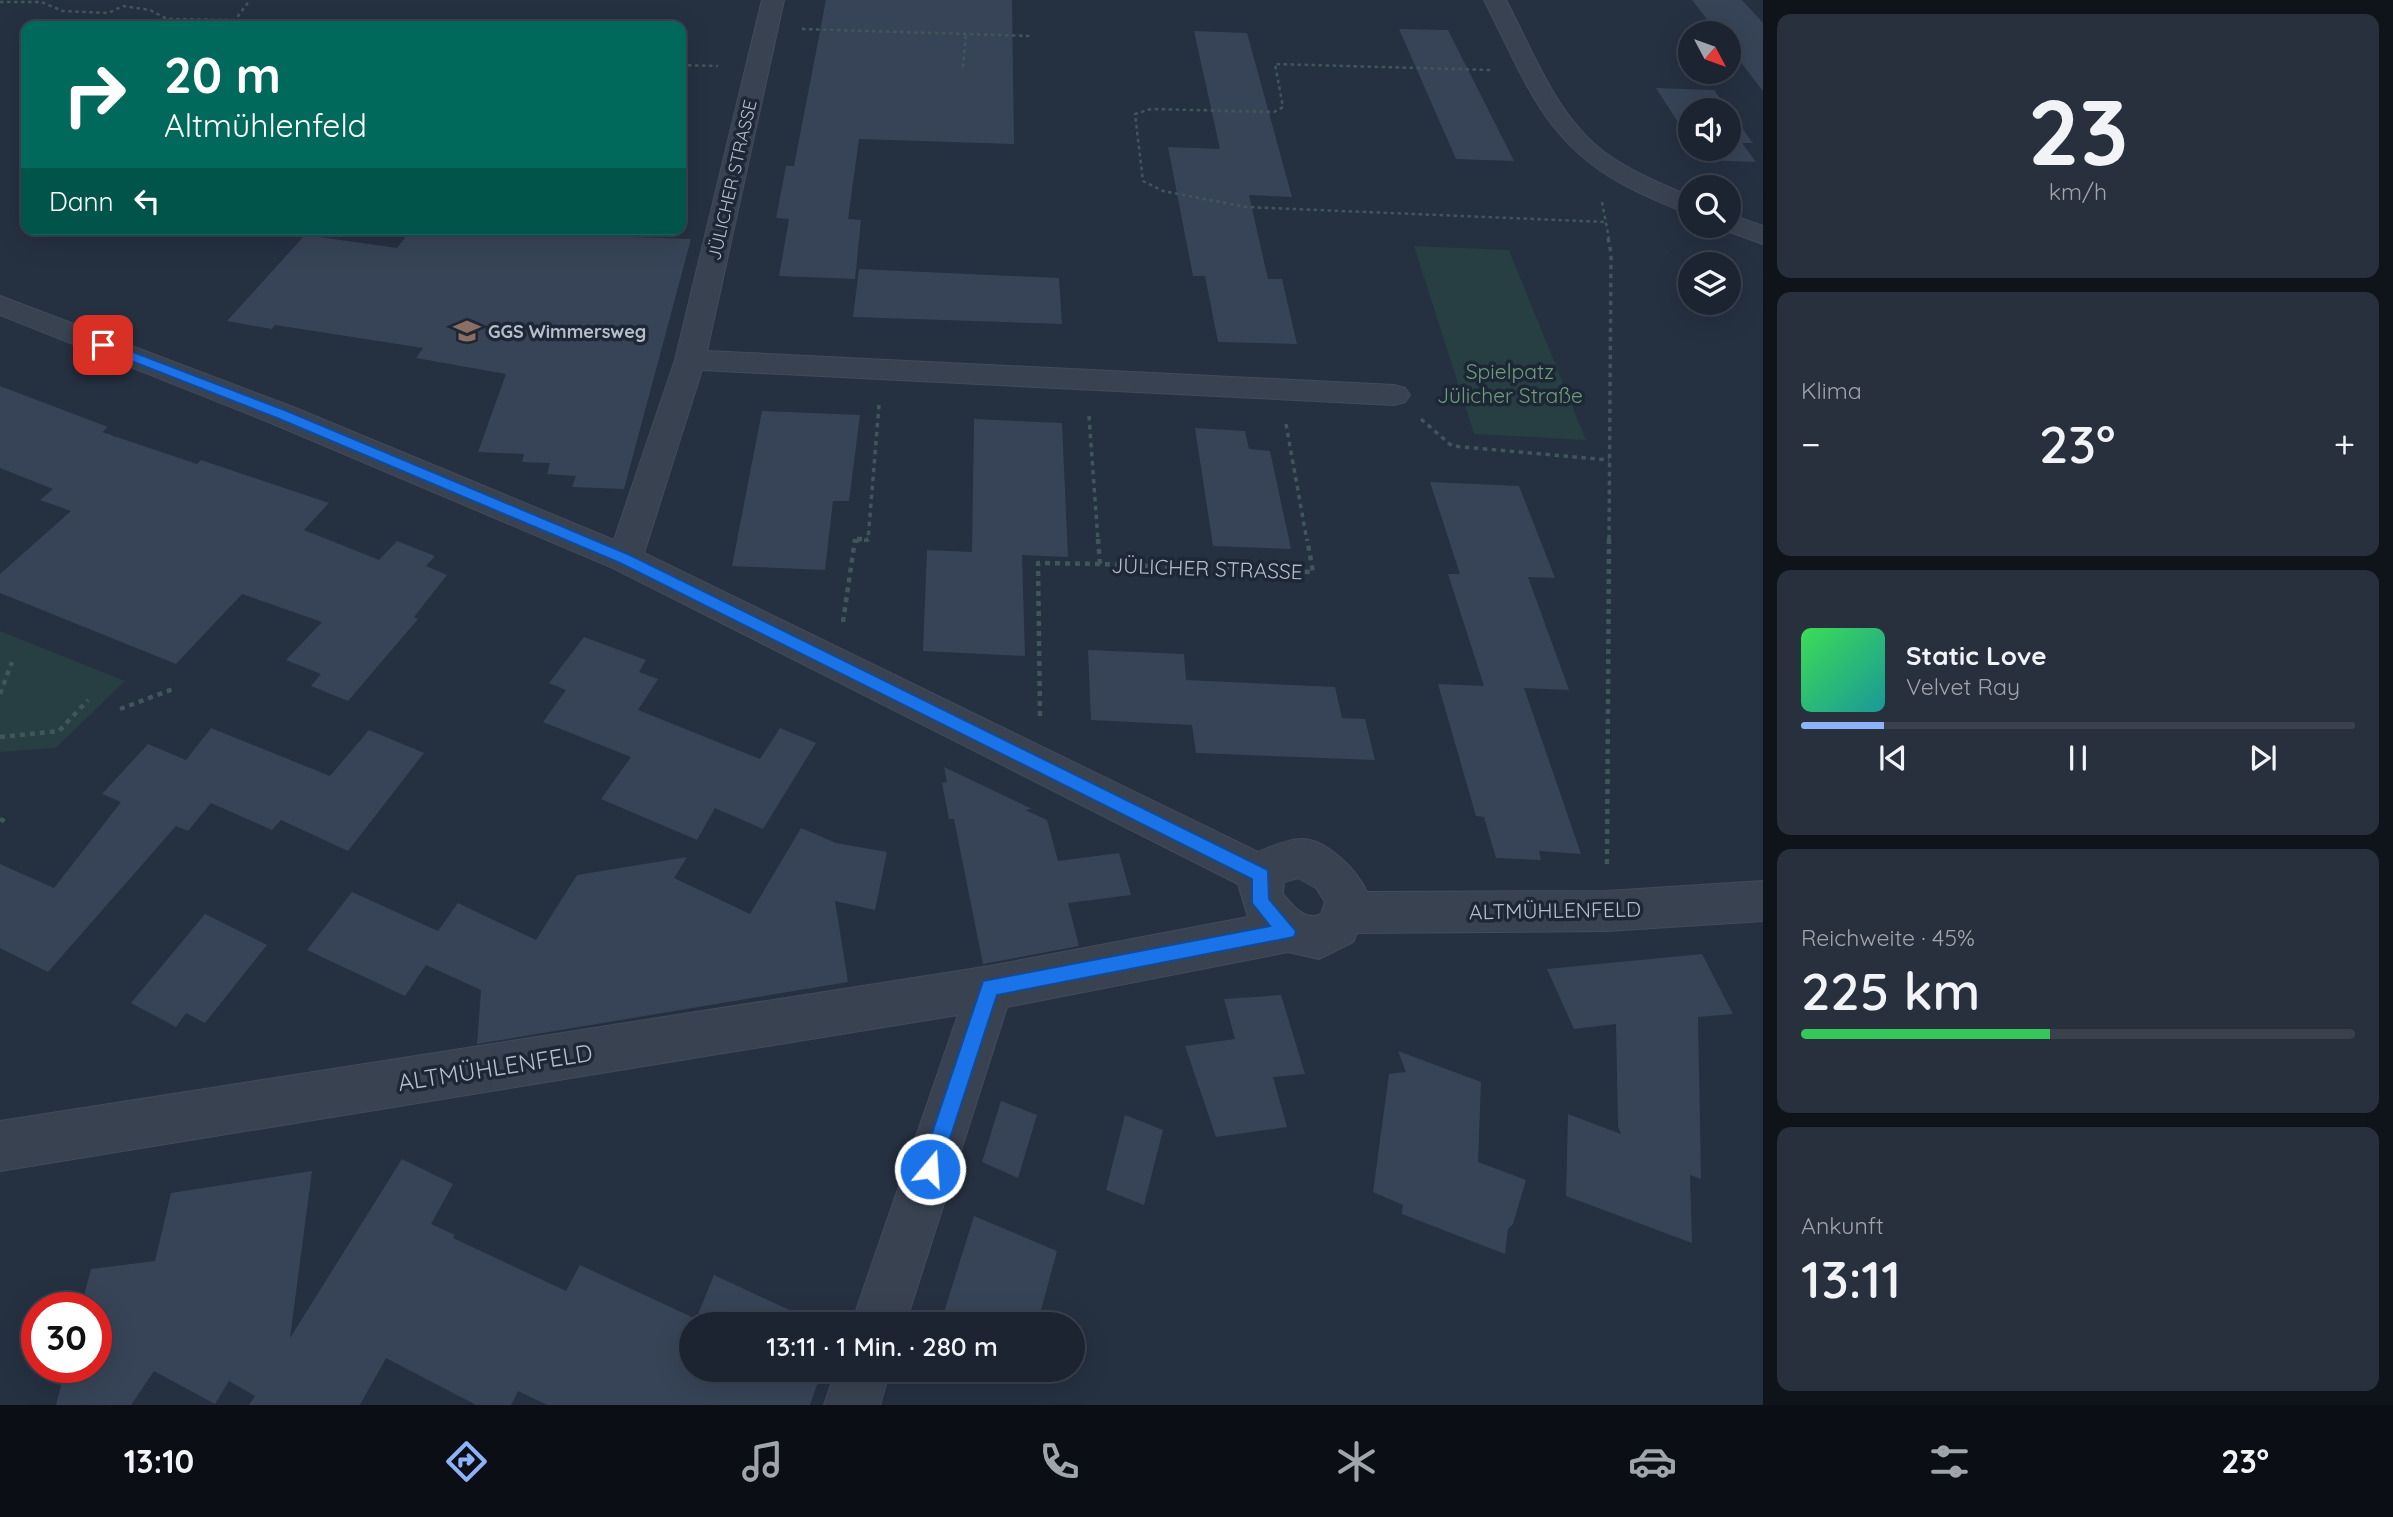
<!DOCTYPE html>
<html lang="de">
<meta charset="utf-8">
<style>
body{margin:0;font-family:Quicksand,sans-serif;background:#29303d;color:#f1f3f6;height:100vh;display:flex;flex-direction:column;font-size:26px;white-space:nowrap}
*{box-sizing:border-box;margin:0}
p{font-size:23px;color:#a0a4ab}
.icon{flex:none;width:38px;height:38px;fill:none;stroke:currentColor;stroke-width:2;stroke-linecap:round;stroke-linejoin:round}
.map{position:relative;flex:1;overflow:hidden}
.side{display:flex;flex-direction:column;gap:14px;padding:14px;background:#0f141b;width:630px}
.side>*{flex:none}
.banner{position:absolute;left:21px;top:21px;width:665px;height:214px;border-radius:14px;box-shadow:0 7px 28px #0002,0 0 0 2px #3a414d;background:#00695c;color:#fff;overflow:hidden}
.needle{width:46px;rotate:131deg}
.tools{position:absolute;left:1678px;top:21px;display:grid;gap:14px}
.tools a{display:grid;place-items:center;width:63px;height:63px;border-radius:50%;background:#1c2431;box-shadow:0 7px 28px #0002,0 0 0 2px #3a414d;font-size:35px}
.speed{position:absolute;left:21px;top:1292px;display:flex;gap:14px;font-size:35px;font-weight:700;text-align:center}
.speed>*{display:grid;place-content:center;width:91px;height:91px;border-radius:50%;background:#1c2431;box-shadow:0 7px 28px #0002,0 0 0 2px #3a414d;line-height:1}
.speed .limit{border:10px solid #d22;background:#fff;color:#111}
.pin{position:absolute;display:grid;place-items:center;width:60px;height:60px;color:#fff;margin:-30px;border-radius:14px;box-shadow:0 4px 10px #0006}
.me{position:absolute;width:77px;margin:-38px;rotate:18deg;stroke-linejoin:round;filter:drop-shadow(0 0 5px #0008)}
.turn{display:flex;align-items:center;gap:24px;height:147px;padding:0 28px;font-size:32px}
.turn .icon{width:91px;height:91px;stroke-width:2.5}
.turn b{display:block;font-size:49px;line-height:60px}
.then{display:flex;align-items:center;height:66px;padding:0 28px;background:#0003;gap:14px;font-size:26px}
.big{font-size:52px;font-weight:600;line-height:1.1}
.side .card{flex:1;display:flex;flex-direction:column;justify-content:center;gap:10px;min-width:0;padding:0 24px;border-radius:14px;background:#29303d}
.side .dial{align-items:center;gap:0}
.dial b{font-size:91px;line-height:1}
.song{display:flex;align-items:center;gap:21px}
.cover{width:84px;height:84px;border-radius:10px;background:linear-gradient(135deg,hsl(130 70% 55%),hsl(180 70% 35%))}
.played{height:7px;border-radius:4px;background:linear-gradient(90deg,#8cb2fa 15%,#3a414d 15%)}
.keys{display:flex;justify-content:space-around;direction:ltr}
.heat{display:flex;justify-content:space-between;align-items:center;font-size:38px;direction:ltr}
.charge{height:10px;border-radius:5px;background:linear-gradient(90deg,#34c759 45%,#3a414d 0)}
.trip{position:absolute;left:679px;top:1312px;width:406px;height:70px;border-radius:35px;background:#1c2431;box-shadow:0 7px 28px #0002,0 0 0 2px #3a414d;font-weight:600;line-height:70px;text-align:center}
.dock{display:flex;height:112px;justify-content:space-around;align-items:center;background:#0b0e14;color:#a0a4ab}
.dock .icon{width:49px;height:49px}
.dock .active{color:#8cb2fa}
.dock b{font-size:32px;color:#f1f3f6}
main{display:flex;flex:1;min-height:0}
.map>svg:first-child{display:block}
.green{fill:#273e42}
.building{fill:#374457}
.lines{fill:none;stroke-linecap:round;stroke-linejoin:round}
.minor-casing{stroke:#434b5a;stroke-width:2}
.path-far2{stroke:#40575a;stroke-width:2.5;stroke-dasharray:3.5 3.5;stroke-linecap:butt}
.path-far1{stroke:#40575a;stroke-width:3.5;stroke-dasharray:4.5 4.5;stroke-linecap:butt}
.path{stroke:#40575a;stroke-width:4.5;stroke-dasharray:5 5;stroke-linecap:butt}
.minor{fill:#394251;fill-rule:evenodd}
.route{fill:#1a73e8;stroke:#114b97;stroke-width:2}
.labels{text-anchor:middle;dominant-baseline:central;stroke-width:7;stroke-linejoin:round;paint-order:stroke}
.far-street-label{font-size:18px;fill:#b6bdcb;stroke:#1e2736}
.far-poi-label{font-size:18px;font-weight:bold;fill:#b6bdcb;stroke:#1e2736;text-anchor:start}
.park-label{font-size:21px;fill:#6d9d7a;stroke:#1e2736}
.street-label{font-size:21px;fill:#b6bdcb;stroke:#1e2736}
.near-street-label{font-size:24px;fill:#b6bdcb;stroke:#1e2736}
</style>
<main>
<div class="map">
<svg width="1763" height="1405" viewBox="0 0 1763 1405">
<rect width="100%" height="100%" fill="#253041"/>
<g class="green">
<polygon points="1414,246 1509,250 1586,440 1474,434"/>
<polygon points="0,631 125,681 56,748 0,752"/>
</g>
<g class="building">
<polygon points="826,0 1012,0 1014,144 859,139 848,219 861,220 855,279 779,276 789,219 776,218 786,166 794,166"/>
<polygon points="1692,0 1742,0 1763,23 1763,91 1729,47 1729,33 1718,33"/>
<polygon points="1399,29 1448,30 1514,161 1456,159"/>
<polygon points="1194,31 1247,33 1292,197 1249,195 1268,279 1282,279 1297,344 1218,342 1205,276 1193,276 1168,147 1220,149"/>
<polygon points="1656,88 1714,90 1729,110 1690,110 1690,141"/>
<polygon points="1729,110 1753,143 1742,143 1756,162 1703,160 1696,149 1729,149"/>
<polygon points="412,229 570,229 566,235 691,239 624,489 572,487 576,476 547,474 550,463 522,462 524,454 478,452 506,374 416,358 423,348 275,325 272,329 227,321 305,235 397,248"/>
<polygon points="859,269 1059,278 1062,324 853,317"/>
<polygon points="0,386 108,427 102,432 197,464 201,460 329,503 304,530 379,560 397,541 435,556 426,566 447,575 414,617 418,619 348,701 311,686 321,674 286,660 322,622 242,594 176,664 0,593 0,574 71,511 40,500 53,489 0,468"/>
<polygon points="762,411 860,415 849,501 833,501 825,570 732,566"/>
<polygon points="974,419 1062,423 1068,557 1022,555 1025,656 923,651 927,550 972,552"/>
<polygon points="1195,428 1245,431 1249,449 1270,451 1291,549 1213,546"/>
<polygon points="1430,482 1519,486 1555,578 1528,577 1569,690 1524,688 1581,854 1539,851 1541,860 1496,858 1484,817 1476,816 1438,684 1484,686 1448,574 1460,574"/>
<polygon points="584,637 646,660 639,672 658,679 638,710 760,759 780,728 816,743 763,829 715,808 697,840 601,799 631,757 543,722 566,690 549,683"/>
<polygon points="1088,650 1184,654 1186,680 1335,687 1342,718 1365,719 1375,760 1196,753 1192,725 1091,720"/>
<polygon points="211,728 330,776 369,730 424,753 348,851 281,820 272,830 211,803 188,831 176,826 48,972 0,948 0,864 54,888 121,802 102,794 148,744 186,760"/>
<polygon points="944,767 1032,809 1025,810 1047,820 1058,861 1119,853 1131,895 1068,903 1079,946 983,964 954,819 949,819 942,783 947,782"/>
<polygon points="801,828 836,843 887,852 875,910 835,901 848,982 477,1044 481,990 426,965 405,996 307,950 352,892 438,931 458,903 536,940 577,875 687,857 674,878 750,914"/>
<polygon points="205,914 267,945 205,1023 186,1013 176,1027 131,1003"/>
<polygon points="1702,954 1733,1014 1698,1017 1701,1179 1690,1175 1692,1243 1566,1196 1568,1114 1621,1134 1618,1126 1616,1024 1574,1029 1547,969"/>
<polygon points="1281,995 1305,1074 1273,1077 1287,1127 1216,1137 1185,1046 1235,1039 1224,999"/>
<polygon points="1398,1051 1481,1082 1478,1162 1526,1180 1513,1224 1508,1229 1505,1254 1402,1214 1403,1205 1373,1192 1389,1074 1406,1072"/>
<polygon points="1001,1101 1037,1115 1018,1178 982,1162"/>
<polygon points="1125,1115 1163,1130 1144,1205 1106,1190"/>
<polygon points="402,1159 453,1184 431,1224 455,1235 453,1238 566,1291 580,1265 696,1319 714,1275 822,1325 691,1325 691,1370 822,1370 810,1405 547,1405 518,1391 511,1405 476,1405 386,1358 360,1405 249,1405 255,1396 229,1381 215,1404 154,1371 131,1405 56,1405 66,1367 96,1367 96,1307 81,1307 91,1269 155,1261 171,1193 312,1171 290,1338"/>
<polygon points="974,1216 1057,1251 1037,1325 940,1325"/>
</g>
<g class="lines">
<g class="minor-casing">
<g id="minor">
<path d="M762,0H784L707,351L1394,385L1405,388L1410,395L1405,402L1394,405L702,370L644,553L1258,852C1270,847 1288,839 1301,839C1327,839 1357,870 1367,892L1607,891L1763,881V921L1607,931L1357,933L1353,942L1319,959L1288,952L1007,1007L905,1325H851L958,1015L0,1171V1121L990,966L1248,917L1238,884L613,568L271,423L0,315V296L293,407L614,540L675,360ZM1298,878L1316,888L1325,902L1321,914C1305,922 1292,905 1283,894L1284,882Z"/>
<path d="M1484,0H1506C1534,53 1555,114 1604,152C1630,171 1661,184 1690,196V213C1672,209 1653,199 1636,191C1545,148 1527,83 1484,0Z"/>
<polygon points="1729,214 1763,226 1763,244 1719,228 1729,226"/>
<polygon points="836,1370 890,1370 880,1405 824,1405"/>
</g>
</g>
<g class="path-far2">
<polyline points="0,2 41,2 63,11 108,13 123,6 150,10 167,19 235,20 250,0"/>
<polyline points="802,29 1032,36"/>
<polyline points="681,65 718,66"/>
<polyline points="963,67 966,34"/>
<polyline points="1490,70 1275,64 1283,107 1274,112 1151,109 1135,114 1143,181 1163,191 1246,207 1606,222"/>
<polyline points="1602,202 1609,239"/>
</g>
<g class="path-far1">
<polyline points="1608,238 1611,253 1609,541"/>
<polyline points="1089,416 1098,541"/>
<polyline points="1421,419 1452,446 1609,460"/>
<polyline points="1286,424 1307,541"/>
<polyline points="855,541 868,540 879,405"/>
</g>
<g class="path">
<polyline points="857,539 868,539"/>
<polyline points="1098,539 1100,564 1313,572 1307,539"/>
<polyline points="843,622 855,539"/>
<polyline points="0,694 12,662"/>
<polyline points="120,709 176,688"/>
<polyline points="1040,716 1038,563 1100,564"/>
<polyline points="0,737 59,731 88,700"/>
<polyline points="0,819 6,822"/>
<polyline points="1607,864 1609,539"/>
</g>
<use href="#minor" class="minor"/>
</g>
<polygon class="route" points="98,342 107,342 287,411 630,555 1268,870 1269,899 1296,931 1294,937 997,995 940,1169 937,1176 930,1179 923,1176 920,1169 983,981 1270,926 1252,903 1252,879 620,563 277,418 98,348"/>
<defs>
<g id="school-bare" transform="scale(2.1)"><path d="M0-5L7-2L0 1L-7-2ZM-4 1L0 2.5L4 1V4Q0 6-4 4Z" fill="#8d6e63" stroke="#1e2736" stroke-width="2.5" paint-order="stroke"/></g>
</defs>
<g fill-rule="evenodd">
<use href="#school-bare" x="467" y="331"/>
</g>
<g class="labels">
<g class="far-street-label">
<text transform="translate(732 180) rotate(-77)">JÜLICHER STRASSE</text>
</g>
<g class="far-poi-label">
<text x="488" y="331">GGS Wimmersweg</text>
</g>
<g class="park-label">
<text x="1510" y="371">Spielpatz<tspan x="1510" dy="24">Jülicher Straße</tspan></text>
</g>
<g class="street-label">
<text transform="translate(1207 568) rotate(2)">JÜLICHER STRASSE</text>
<text transform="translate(1555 910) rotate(-1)">ALTMÜHLENFELD</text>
</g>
<g class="near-street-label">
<text transform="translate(495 1067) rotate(-9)">ALTMÜHLENFELD</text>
</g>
</g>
</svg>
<div class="tools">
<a><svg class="needle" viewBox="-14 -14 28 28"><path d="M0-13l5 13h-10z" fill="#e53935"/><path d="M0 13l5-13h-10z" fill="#a0a4ab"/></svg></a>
<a><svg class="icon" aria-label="sound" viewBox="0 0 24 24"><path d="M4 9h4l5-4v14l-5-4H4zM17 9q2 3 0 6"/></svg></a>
<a><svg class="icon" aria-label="search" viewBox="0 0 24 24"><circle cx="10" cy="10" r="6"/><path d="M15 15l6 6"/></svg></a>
<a><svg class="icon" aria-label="layers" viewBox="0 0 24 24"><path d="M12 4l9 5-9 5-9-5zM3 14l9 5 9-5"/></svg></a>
</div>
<div class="speed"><div class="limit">30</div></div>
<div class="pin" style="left:103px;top:345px;background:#d93025"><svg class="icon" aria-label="arrive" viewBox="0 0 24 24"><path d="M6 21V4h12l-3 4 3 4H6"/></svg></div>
<svg class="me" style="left:930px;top:1169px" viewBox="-20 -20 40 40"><circle r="17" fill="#1a73e8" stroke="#fff" stroke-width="3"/><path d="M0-11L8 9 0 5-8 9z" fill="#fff"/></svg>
<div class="trip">13:11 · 1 Min. · 280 m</div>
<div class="banner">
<div class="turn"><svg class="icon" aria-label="right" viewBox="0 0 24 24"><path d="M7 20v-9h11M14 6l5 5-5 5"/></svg><div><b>20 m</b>Altmühlenfeld</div></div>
<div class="then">Dann<svg class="icon" aria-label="left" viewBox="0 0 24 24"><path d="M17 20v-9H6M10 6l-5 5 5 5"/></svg></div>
</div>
</div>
<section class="side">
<div class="card dial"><b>23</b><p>km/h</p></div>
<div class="card"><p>Klima</p>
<div class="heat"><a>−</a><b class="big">23°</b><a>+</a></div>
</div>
<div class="card">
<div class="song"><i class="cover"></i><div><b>Static Love</b><p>Velvet Ray</p></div></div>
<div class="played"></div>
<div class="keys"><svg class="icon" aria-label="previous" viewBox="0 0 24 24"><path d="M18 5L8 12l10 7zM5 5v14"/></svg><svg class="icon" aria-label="pause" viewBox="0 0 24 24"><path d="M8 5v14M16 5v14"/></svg><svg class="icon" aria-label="next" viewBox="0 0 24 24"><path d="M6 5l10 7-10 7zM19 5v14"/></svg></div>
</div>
<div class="card"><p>Reichweite · 45%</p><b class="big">225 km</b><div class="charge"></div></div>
<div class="card"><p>Ankunft</p><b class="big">13:11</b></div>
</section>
</main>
<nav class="dock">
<b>13:10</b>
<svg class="icon active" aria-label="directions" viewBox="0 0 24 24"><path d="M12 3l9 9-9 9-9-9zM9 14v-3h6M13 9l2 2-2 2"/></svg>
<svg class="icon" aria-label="music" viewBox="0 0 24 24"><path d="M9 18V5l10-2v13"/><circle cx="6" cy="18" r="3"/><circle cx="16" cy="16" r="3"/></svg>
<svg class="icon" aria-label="phone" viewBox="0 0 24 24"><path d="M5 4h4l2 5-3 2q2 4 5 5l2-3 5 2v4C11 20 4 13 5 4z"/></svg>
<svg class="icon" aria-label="climate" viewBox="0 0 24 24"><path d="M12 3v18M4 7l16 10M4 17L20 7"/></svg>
<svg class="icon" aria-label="car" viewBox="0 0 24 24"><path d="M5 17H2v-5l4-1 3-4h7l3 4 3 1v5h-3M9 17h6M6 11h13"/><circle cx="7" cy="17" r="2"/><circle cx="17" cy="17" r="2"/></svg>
<svg class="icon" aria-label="filters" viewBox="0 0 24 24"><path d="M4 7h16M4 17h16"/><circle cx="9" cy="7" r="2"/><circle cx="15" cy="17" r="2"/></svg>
<b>23°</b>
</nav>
